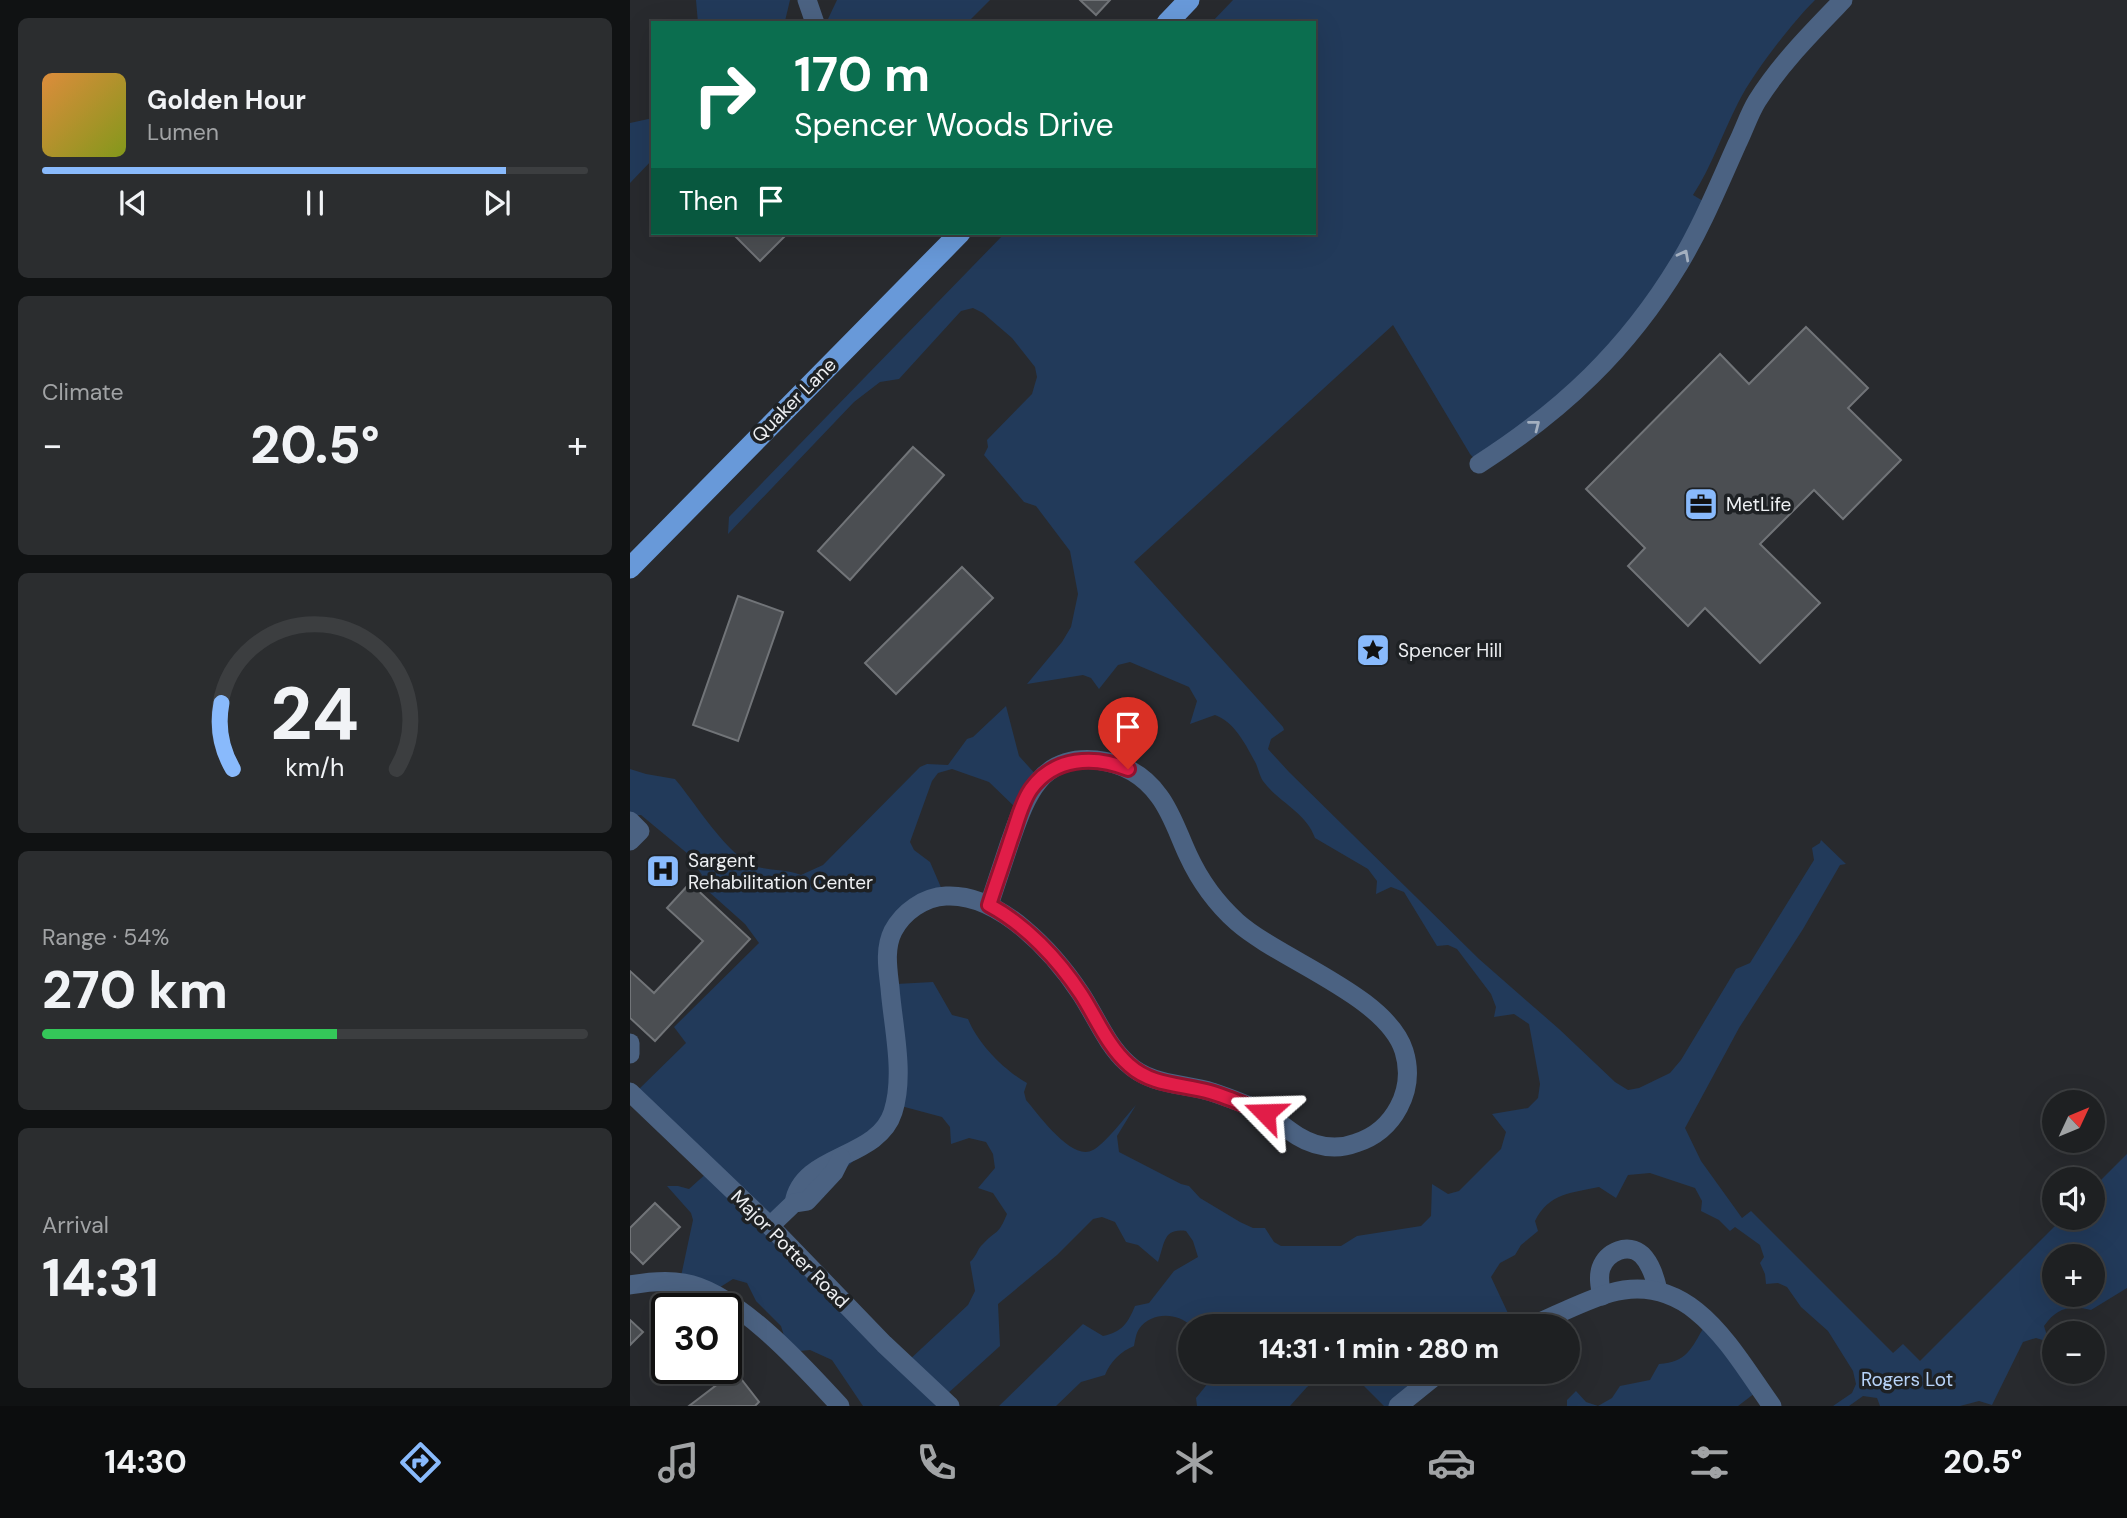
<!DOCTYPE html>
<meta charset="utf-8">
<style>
body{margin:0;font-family:"DM Sans",sans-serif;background:#2b2d2f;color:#f1f3f6;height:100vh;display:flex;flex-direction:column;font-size:26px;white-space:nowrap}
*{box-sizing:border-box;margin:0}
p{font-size:23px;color:#a1a3a5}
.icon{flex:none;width:38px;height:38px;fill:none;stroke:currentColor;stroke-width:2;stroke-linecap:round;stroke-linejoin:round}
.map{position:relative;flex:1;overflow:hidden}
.drawer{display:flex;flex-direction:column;gap:18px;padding:18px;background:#101213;width:630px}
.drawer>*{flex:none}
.hud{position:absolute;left:21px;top:21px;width:665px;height:214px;border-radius:0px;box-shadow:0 7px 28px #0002,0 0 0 2px #3c3e40;background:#0b6e4f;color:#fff;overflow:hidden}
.needle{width:46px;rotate:46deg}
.controls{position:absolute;left:1412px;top:1090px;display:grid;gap:14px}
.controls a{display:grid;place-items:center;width:63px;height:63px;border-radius:50%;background:#1e2022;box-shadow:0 7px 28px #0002,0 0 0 2px #3c3e40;font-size:35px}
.speed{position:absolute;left:21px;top:1293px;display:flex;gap:14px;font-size:35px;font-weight:700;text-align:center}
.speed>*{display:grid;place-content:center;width:91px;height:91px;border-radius:50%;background:#1e2022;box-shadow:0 7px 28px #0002,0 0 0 2px #3c3e40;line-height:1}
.speed .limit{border:4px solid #111;border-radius:10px;background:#fff;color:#111}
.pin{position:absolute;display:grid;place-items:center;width:60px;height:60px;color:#fff;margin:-72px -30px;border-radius:50% 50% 50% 0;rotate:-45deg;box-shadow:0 0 7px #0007}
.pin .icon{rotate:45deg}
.me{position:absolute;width:77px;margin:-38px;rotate:292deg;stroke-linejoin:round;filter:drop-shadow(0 0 5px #0008)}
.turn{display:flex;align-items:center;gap:24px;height:147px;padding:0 28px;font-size:32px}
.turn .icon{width:91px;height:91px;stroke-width:2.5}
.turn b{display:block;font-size:49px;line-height:60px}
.then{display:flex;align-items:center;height:66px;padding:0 28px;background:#0003;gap:14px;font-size:26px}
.big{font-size:52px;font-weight:800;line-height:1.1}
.drawer .widget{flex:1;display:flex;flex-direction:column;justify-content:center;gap:10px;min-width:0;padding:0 24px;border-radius:10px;background:#2b2d2f}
.drawer .dial{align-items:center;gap:0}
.dial svg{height:182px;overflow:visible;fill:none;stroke:#3c3e40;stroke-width:7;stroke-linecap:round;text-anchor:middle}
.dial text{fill:#f1f3f6;stroke:none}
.song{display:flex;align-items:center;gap:21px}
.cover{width:84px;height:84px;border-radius:10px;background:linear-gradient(135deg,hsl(30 70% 55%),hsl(70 70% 35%))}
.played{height:7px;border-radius:4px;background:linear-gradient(90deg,#89bafc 85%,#3c3e40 85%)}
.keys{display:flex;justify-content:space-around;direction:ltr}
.heat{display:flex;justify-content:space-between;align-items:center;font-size:38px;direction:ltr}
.charge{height:10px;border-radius:5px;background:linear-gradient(90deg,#34c759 54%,#3c3e40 0)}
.trip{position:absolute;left:548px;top:1314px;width:402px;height:70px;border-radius:35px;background:#1e2022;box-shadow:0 7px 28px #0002,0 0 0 2px #3c3e40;font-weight:800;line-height:70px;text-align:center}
.menu{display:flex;height:112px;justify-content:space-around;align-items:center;background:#0c0d0e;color:#a1a3a5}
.menu .icon{width:49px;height:49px}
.menu .current{color:#89bafc}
.menu b{font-size:32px;color:#f1f3f6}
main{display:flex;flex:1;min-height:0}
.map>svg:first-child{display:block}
.green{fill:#223a5a;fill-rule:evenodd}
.building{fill:#4b4e52;stroke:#717478;stroke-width:2}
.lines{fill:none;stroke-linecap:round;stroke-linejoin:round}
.minor{stroke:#4b6282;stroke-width:19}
.major{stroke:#6899d9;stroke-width:21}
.oneway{stroke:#a4b0c0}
.route-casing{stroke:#92132f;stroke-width:18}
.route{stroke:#e11d48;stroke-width:12}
.labels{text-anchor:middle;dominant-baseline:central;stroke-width:7;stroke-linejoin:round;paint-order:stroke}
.street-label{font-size:19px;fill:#edeff2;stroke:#1e2124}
.poi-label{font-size:19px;fill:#edeff2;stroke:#1e2124;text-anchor:start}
.park-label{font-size:19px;fill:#b7d3f8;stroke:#1e2124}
</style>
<main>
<section class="drawer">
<div class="widget">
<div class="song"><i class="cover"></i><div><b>Golden Hour</b><p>Lumen</p></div></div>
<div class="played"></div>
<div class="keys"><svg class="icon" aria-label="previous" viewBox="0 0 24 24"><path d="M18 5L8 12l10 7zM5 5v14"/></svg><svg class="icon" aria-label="pause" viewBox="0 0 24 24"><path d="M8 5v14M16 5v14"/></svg><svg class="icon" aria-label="next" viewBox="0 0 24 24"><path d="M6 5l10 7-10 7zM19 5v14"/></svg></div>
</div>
<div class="widget"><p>Climate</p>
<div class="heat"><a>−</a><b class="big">20.5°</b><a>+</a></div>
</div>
<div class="widget dial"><svg viewBox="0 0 100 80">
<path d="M14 69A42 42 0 1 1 86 69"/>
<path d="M14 69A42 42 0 0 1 9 40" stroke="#89bafc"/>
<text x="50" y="56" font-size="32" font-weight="700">24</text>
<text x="50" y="72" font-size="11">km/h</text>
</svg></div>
<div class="widget"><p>Range · 54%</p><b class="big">270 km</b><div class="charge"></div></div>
<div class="widget"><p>Arrival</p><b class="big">14:31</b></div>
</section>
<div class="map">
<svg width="1497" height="1406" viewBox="0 0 1497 1406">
<rect width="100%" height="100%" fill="#282a2e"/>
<g class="green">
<polygon points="66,0 160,0 155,21 168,23 68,23"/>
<polygon points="207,0 360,0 337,23 199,23 198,19"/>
<path d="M603,0H1185C1161,24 1123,73 1108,103C1092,134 1082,166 1063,195L1078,204L986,351L848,463L840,454L763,325L504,562L653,727L654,730L641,739L638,749L659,772L849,959L929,1029L985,1082L998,1090L1009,1088L1040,1073L1051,1060L1106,969L1120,963L1184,860L1182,848L1190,843L1191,840L1216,864L1210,865L1173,929L1109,1028L1055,1128L1071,1161L1112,1218L1121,1211L1263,1353L1273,1344L1290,1361L1433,1218H1463V1188L1497,1154V1288L1461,1310C1439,1305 1427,1308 1414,1326L1419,1342L1406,1338L1393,1342L1362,1405L1349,1401L1330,1406H1250L1247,1398L1233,1396L1219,1406H1203L1222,1393L1226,1384L1223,1371L1198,1331L1171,1307L1157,1287L1148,1283L1136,1284L1135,1274L1130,1263L1134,1257L1130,1245L1105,1227L1100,1231L1089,1220L1071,1211L1072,1201L1065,1188L1020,1173L998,1175L986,1198L969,1187C941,1193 919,1193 905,1221L908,1231L891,1245L885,1255L870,1263L861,1277L884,1326H561C547,1312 521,1312 509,1329C506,1333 505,1341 504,1346C491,1351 480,1362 475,1375L451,1382L426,1406H369L453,1324L473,1336C492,1332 498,1323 505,1306L519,1303L544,1271L568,1257L563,1241L556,1231C533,1228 535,1243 528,1262L508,1245L496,1242L485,1222L472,1217L463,1219L427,1255L368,1304L370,1346L316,1395L321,1406H233L202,1360L180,1350L159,1352L151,1326L126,1301L117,1283L103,1279L84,1291L50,1281L63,1220L61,1213L37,1186H48L59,1189L79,1171L5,1093L56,1043L44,1027L129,943L115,924L69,883L72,875L58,854L11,815L0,816V769L16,774L45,779C64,801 100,860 128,867C143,871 156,869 171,875L193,865L290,767L297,764L318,765L337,739L343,737L376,706L389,756L408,777L387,809L359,782L322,769L308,773L302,781L280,842L284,850L300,862L313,892L292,905L263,946L266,984L303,982L322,1015L338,1019C348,1044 374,1070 397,1083L394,1092L396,1100C409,1115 442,1162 463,1150C475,1144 496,1116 506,1105L487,1136L489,1152L551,1184L559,1186L570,1198L610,1222L623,1228H635L644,1242L651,1246H711L727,1236L791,1226L801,1216L802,1184L818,1194L829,1191L871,1149L876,1132L862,1114L898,1108L908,1098L910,1084L899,1024L884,1014L864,1017L866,1007L861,994L827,949L818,945L807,946L774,892L761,887L746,894L747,881L738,869L685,838C676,812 648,802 633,781C629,775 628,766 624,760C615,743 604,722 585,715L560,724L567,701L559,687L500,662L488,665L469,689L461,678L453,675L397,684L432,642L441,627L448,594L440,551L406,506L394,502L354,455L358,447L357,440L402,394L407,377L405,367L382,338L353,313L343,308L331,311L269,379L250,382L224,402L98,534L99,517L375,233H684V23H581ZM271,1106L312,1117L320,1127L321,1144L339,1138L356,1142L363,1154L365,1168L348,1188L363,1193L377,1214C368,1236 367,1229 353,1244C347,1249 347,1256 340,1262L345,1291L338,1305L276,1363L147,1231L231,1154ZM1424,1256H1463V1295H1424Z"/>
<polygon points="23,118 23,159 0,183 0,123"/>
<path d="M1074,1327L1125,1393L1108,1406H937V1400L946,1391L956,1402L968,1406L982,1398L990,1386L1020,1380L1029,1364C1057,1362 1061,1349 1074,1327Z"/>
<polygon points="587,1372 701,1372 677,1387 660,1406 567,1406 566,1398"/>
<polygon points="720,1372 813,1372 766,1406 754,1406"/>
</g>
<g class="building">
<polygon points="450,0 480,0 466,15"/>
<polygon points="102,233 158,233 130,261"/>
<polygon points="1176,327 1238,388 1218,408 1271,460 1213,519 1184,490 1130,544 1190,603 1130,663 1075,608 1058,626 998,566 1015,548 956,489 1090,354 1119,384"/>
<polygon points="283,447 314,475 220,580 188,551"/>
<polygon points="332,567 363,598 266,694 235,663"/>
<polygon points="108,596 153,612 108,741 63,725"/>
<polygon points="60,883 120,939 25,1041 0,1018 0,971 24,993 73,941 37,908"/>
<polygon points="25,1203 50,1227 13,1264 0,1251 0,1228"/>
<polygon points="0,1320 13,1332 0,1345"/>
<polygon points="105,1371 129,1402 125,1406 59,1406"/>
</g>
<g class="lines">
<g class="minor">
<polyline points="177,0 185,23"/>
<path d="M849,464C933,410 997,350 1049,264C1072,226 1089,184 1107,144C1114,130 1119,114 1127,101C1151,63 1182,32 1213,0"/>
<polyline points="0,821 10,831 0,841"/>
<polyline points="0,1043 0,1054"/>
<polyline points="0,1092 140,1226 254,1344 320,1406"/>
<path d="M164,1203C172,1153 248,1160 263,1112C275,1074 263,1027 260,988C258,970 254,949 263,931C273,912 294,897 316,896C370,893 424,953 451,994C466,1017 477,1045 497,1063C521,1086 553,1083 582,1092C599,1098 620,1105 636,1114C653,1124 665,1138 685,1144C698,1148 713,1148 726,1143C764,1131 786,1090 774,1051C757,996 650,960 607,922C587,904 569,879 558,855C549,836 542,813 529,796C514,775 492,763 466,760C409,755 396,797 380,842C373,863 366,884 359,905"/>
<polyline points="140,1226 164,1203 177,1201 204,1172 211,1158"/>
<path d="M0,1285C17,1282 37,1280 54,1283C106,1291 175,1368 210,1406"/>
<path d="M972,1296C970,1287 968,1277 971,1268C977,1252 998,1242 1012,1255C1021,1264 1025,1278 1028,1290"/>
<path d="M901,1326C927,1315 953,1301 980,1293C1062,1270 1102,1351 1142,1406"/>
<polyline points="768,1406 810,1372"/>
</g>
<g class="major">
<polyline points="537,23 559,0"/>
<polyline points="0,568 330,233"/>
</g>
</g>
<defs><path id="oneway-chevron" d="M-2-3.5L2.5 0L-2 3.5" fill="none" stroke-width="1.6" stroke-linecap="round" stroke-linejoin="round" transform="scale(1.75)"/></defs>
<g class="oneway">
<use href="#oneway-chevron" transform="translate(1054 255) rotate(-62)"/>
<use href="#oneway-chevron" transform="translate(905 425) rotate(-38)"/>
</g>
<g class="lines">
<g class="route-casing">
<path id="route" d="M498,769C464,755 424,757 401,789C391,803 387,823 381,839C374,861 366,883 359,905C396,925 428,959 451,994C466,1017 478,1047 499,1065C522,1086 552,1084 580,1092C598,1097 617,1106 635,1113"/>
</g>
<use href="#route" class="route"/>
</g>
<defs>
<g id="office-square" transform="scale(1.75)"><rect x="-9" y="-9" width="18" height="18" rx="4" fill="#89bafc" stroke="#1e2124"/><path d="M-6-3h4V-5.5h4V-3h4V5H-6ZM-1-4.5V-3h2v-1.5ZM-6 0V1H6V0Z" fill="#111"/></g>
<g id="sight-square" transform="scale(1.75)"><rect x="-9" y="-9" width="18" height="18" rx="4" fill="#89bafc" stroke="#1e2124"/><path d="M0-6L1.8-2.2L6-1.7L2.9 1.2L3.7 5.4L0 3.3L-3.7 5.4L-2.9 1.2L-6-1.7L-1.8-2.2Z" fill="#111"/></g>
<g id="hospital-square" transform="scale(1.75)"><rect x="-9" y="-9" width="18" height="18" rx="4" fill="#89bafc" stroke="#1e2124"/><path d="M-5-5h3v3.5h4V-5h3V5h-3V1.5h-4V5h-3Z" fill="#111"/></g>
</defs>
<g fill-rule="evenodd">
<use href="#office-square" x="1071" y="504"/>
<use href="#sight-square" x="743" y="650"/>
<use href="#hospital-square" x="33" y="871"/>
</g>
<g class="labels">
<g class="street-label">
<text transform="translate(164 400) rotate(-45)">Quaker Lane</text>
<text transform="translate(160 1249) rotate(45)">Major Potter Road</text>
</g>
<g class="poi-label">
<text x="1096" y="504">MetLife</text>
<text x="768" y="650">Spencer Hill</text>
<text x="58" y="860">Sargent<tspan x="58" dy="22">Rehabilitation Center</tspan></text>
</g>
<g class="park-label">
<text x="1277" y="1379">Rogers Lot</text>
</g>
</g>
</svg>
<div class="controls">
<a><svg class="needle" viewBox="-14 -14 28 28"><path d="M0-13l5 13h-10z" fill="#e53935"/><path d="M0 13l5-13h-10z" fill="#a1a3a5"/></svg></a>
<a><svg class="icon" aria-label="sound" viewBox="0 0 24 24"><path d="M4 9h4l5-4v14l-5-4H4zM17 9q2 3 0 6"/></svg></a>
<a>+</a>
<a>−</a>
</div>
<div class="speed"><div class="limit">30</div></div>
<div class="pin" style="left:498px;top:769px;background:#d93025"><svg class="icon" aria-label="arrive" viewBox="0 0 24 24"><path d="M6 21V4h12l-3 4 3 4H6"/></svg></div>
<svg class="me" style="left:635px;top:1113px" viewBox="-20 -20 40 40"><path d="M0-17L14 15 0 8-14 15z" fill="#e11d48" stroke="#fff" stroke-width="4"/></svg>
<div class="trip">14:31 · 1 min · 280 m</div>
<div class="hud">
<div class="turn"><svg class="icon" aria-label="right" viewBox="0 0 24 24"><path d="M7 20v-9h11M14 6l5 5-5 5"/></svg><div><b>170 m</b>Spencer Woods Drive</div></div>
<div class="then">Then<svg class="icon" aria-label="arrive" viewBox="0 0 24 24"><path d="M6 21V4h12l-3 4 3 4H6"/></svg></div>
</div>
</div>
</main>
<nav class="menu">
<b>14:30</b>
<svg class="icon current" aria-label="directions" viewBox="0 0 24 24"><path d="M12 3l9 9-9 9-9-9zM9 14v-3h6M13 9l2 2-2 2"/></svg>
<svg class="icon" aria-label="music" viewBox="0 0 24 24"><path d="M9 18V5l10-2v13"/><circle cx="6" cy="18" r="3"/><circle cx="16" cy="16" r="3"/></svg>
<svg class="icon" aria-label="phone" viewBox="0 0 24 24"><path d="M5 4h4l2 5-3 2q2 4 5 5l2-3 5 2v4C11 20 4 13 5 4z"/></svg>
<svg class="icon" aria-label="climate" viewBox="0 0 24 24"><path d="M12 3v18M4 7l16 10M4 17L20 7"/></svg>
<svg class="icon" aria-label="car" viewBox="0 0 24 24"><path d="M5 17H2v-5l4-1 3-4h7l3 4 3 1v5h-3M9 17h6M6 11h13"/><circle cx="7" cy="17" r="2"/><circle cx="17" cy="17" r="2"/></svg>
<svg class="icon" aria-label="filters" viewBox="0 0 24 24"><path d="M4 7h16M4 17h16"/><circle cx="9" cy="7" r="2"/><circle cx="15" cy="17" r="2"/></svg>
<b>20.5°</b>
</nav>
